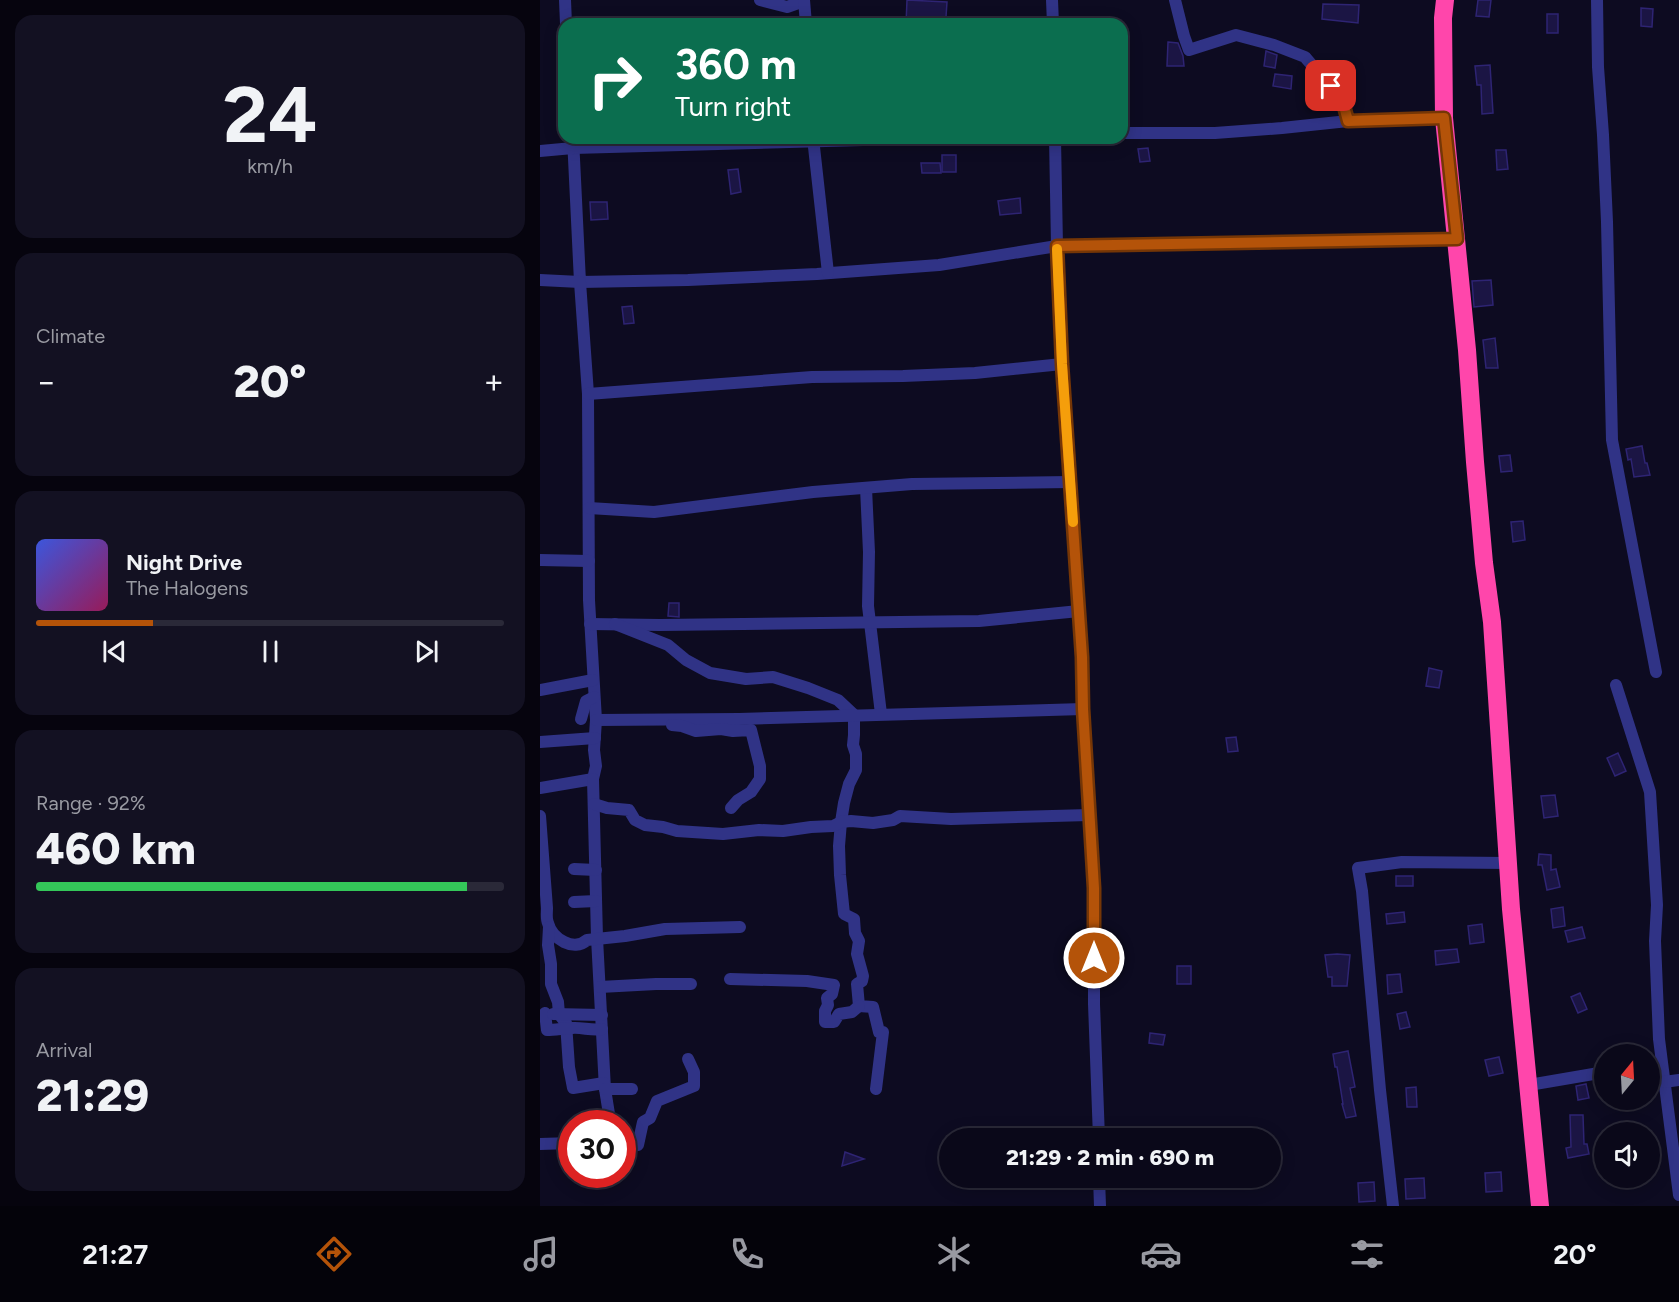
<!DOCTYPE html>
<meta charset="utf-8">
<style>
body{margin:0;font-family:Figtree,sans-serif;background:#131122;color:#f1f3f6;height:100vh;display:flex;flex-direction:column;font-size:22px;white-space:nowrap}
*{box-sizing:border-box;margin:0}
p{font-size:20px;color:#999aa2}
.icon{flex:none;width:33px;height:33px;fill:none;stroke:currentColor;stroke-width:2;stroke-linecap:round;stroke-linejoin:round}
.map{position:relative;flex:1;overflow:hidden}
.drawer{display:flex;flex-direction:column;gap:15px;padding:15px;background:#06040e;width:540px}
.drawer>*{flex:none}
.banner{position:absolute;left:18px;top:18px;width:570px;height:126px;border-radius:18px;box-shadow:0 3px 15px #0003,0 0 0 2px #2a2938;background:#0b6e4f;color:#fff;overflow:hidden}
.needle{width:39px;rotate:18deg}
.controls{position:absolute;left:1054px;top:1044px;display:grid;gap:12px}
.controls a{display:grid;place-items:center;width:66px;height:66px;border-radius:50%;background:#0a0819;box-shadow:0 3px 15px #0003,0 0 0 2px #2a2938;font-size:30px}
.speed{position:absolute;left:18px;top:1110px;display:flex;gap:12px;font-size:30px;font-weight:700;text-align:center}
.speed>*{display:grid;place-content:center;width:78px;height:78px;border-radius:50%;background:#0a0819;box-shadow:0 3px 15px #0003,0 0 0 2px #2a2938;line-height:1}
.speed .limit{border:9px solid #d22;background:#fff;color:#111}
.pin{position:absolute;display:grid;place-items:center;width:51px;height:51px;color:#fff;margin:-26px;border-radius:12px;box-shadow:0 3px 9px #0006}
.me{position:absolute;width:66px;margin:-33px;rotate:0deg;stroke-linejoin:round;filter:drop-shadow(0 0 4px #0008)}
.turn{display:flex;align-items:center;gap:21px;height:126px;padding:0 18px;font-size:27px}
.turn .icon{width:78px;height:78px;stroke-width:2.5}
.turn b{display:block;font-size:42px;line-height:51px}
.big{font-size:45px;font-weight:800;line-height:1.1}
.drawer .widget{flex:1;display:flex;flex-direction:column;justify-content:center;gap:9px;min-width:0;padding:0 21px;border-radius:18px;background:#131122}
.drawer .dial{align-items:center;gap:0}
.dial b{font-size:78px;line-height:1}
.song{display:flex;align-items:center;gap:18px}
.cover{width:72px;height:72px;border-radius:9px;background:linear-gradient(135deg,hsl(230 70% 55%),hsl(330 70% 35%))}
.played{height:6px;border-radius:3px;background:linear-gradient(90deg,#b45309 25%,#2a2938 25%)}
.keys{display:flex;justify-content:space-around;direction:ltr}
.heat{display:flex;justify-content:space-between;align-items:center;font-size:33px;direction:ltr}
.charge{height:9px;border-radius:4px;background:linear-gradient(90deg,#34c759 92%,#2a2938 0)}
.trip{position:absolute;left:399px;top:1128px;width:342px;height:60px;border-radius:30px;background:#0a0819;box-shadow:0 3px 15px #0003,0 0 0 2px #2a2938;font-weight:800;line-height:60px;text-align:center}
.dock{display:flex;height:96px;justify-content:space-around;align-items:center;background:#04030a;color:#999aa2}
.dock .icon{width:42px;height:42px}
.dock .current{color:#b45309}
.dock b{font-size:27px;color:#f1f3f6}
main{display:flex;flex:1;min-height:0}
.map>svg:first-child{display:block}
.building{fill:#1b1544;stroke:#2e2473;stroke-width:1.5}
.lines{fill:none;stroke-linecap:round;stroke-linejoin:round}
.street{stroke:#303386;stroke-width:12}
.highway{stroke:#ff46ab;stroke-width:18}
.route-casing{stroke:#753606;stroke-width:15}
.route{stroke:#b45309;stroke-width:10}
.slow{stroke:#f59e0b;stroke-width:10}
</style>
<main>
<section class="drawer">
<div class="widget dial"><b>24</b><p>km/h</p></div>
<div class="widget"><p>Climate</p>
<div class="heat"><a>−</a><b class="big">20°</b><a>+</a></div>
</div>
<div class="widget">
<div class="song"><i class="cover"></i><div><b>Night Drive</b><p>The Halogens</p></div></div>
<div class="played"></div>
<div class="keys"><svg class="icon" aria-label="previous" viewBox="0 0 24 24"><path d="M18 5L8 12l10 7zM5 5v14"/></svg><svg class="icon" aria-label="pause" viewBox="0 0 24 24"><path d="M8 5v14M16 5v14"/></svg><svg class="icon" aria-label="next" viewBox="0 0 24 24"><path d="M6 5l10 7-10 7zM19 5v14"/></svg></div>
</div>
<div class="widget"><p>Range · 92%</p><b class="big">460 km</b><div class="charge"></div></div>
<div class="widget"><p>Arrival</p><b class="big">21:29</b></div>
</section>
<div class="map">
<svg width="1139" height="1206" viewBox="0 0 1139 1206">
<rect width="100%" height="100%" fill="#0d0b21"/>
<g class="building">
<polygon points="367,0 407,2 406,17 382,17 381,24 366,24"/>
<polygon points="938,0 951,0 949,17 936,16"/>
<polygon points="783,4 819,5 818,23 782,19"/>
<polygon points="1101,8 1113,9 1112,27 1101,26"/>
<rect x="1007" y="14" width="11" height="19"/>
<polygon points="628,42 638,43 643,56 644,66 627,66"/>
<polygon points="726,51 737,55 735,68 724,66"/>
<polygon points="950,65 953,113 942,114 941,85 937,85 935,66"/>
<polygon points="735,74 752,76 751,89 733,86"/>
<polygon points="608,148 610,161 600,162 598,149"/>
<polygon points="956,150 966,150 968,169 957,170"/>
<rect x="402" y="155" width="14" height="17"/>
<polygon points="381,163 400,163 401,173 382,173"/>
<polygon points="198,169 201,192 191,194 188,170"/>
<polygon points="480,198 481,213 460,215 458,201"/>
<polygon points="50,202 67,202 68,219 51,220"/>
<polygon points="951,280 953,305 934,307 932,281"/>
<polygon points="92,306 94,323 84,324 82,307"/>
<polygon points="955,338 958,368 946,368 943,340"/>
<polygon points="1102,446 1105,463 1107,463 1110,475 1094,477 1091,459 1088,460 1086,449"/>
<polygon points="970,455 972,471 961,472 959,456"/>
<polygon points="983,521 985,540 973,542 971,522"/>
<polygon points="129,603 139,603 139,617 128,616"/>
<polygon points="889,668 902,671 899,688 886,686"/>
<polygon points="696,737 698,751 688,752 686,738"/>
<polygon points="1078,753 1086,771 1075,776 1067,758"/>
<polygon points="1015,795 1018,816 1004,818 1001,796"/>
<polygon points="999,854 1011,855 1011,870 1016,869 1020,887 1007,890 1002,865 998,865"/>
<rect x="856" y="876" width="17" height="10"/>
<polygon points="1023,907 1025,926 1013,928 1011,909"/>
<polygon points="864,912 865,922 847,924 846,914"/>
<polygon points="942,924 944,942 930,944 928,926"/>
<polygon points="1042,927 1045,938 1028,942 1025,931"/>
<polygon points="917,949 919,962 896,965 895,951"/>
<polygon points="797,954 810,955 807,986 792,986 792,977 788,977 785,955"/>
<rect x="637" y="966" width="14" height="18"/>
<polygon points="860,974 862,992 848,994 847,975"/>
<polygon points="1040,993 1047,1009 1038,1013 1031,997"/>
<polygon points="866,1012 870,1027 860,1029 857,1014"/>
<polygon points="610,1033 625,1035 623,1045 609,1043"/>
<polygon points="808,1051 815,1087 810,1088 816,1116 806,1118 802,1104 803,1104 797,1067 795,1067 793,1054"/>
<polygon points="959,1057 963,1073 949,1076 945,1060"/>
<polygon points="1046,1084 1049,1098 1038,1100 1036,1086"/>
<polygon points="876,1087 877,1107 867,1107 866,1088"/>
<polygon points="1030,1115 1043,1115 1044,1144 1047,1144 1049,1154 1028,1158 1026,1148 1031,1147"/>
<polygon points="305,1152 324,1159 302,1166"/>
<polygon points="961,1172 962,1191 946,1192 945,1173"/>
<polygon points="884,1178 885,1198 866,1199 865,1179"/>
<polygon points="834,1182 835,1201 819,1202 818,1183"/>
</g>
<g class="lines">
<g class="street">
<polyline points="25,0 26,24"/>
<polyline points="220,0 247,7 264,1"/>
<polyline points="264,0 266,24"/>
<polyline points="512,0 513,24"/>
<polyline points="635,0 644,36 649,50 696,35 734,45 765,57 782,77 801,95 808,121"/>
<polyline points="1057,0 1058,67 1063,135 1067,222 1072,440 1116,672"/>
<polyline points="582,133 675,133 742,128 808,121 904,118"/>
<polyline points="33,138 40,282 148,280 277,274 399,265 517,246 917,239"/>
<polyline points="273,138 288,273"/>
<polyline points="515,138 517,246 522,364 542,657 543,709 554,888 554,1004 559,1138"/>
<polyline points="0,151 33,148 397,138"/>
<polyline points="0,280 40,282 48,394 49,600 56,720 54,750 56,766 53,779 0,788"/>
<polyline points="48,394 272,377 363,376 435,373 522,364"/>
<polyline points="326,488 329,552 328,606 341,714"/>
<polyline points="49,508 114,512 273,492 372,484 530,482"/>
<polyline points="0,560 49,561"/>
<polyline points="50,624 120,625 439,621 539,611"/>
<polyline points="75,624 128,645 146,660 170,673 206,679 233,677 268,688 298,700 314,715 314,735 313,745 316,754 316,770 309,784 304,803 301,822 299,846 300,875 304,914 314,919 315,933 319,941 317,954 323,976 322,981 317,984 319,1006 333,1007 339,1032 343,1032 336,1089"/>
<polyline points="1076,685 1110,792 1117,905 1115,941 1119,1039 1139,1195"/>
<polyline points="0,690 53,680"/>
<polyline points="41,719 46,701 54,697"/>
<polyline points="56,720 199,719 543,709"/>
<polyline points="132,725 142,726 156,731 181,729 193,731 211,730 220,766 220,779 211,792 198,800 191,808"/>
<polyline points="0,742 55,738"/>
<polyline points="53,779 57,938 65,1089 69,1114"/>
<polyline points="54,804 67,808 89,810 95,820 105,825 123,827 137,831 183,834 219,830 243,831 271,827 293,826 301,822 311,821 333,823 353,820 360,816 411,819 549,815"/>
<path d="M0,816L7,908C7,914 6,919 8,923C12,939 34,952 47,940L85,936L125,929L200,927"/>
<polyline points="34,869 56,870"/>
<polyline points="34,902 56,901"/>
<polyline points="9,927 8,945 11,964 11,984 18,1002 19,1014 26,1023 29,1067 33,1088 64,1083"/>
<polyline points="190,979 267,981 294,985 292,994 287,998 288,1005 285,1011 285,1022 294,1022 299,1014 312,1012 319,1006"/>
<polyline points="60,987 116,984 151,984"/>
<path d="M5,1013L7,1030C16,1030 24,1028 32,1028C42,1027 52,1031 62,1029"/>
<polyline points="13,1014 62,1015"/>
<polyline points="1124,1082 1139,1080"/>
<polyline points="989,1085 1065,1072"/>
<polyline points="65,1089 92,1089"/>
<polyline points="0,1144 32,1143"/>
<polyline points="98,1145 103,1122 110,1118 117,1101 154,1086 154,1072 148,1059"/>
<polyline points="559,1178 560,1206"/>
<polyline points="853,1206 840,1090 822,891 818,868 862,862 968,863"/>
</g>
<polyline class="highway" points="905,0 903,18 904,118 927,350 935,462 944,563 952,622 971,909 1000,1206"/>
</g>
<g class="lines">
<g class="route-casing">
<polyline id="route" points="554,958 554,888 543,709 542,657 522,364 517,246 917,239 904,118 808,121 801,95 791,86"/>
</g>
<use href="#route" class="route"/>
<polyline class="slow" points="517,249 522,364 533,522"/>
</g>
</svg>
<div class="controls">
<a><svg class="needle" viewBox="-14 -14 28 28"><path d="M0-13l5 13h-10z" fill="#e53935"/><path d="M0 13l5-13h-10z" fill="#999aa2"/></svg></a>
<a><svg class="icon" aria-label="sound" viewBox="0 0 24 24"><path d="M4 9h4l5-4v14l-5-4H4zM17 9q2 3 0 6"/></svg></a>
</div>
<div class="speed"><div class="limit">30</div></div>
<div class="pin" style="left:791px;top:86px;background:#d93025"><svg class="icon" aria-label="arrive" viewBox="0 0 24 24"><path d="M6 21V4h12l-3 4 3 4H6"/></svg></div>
<svg class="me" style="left:554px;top:958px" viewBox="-20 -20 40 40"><circle r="17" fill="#b45309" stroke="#fff" stroke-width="3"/><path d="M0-11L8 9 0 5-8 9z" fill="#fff"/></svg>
<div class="trip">21:29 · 2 min · 690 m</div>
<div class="banner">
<div class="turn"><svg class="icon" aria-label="right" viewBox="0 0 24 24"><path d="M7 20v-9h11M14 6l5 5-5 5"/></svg><div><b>360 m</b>Turn right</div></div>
</div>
</div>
</main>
<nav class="dock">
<b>21:27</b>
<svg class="icon current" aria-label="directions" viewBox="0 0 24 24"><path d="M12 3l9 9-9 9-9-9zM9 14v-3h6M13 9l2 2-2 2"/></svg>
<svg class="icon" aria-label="music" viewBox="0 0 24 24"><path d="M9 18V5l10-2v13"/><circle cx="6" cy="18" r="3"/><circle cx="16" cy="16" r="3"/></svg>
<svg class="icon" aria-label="phone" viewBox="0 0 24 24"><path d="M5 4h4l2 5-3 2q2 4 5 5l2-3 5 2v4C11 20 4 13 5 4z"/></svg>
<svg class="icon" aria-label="climate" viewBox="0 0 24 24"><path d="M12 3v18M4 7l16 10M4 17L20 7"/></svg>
<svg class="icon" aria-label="car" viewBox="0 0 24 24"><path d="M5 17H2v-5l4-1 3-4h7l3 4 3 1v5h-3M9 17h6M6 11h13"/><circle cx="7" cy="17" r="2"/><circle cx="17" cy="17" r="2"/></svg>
<svg class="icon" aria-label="filters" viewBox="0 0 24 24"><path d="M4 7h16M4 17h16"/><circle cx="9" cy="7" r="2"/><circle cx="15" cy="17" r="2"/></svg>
<b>20°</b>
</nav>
